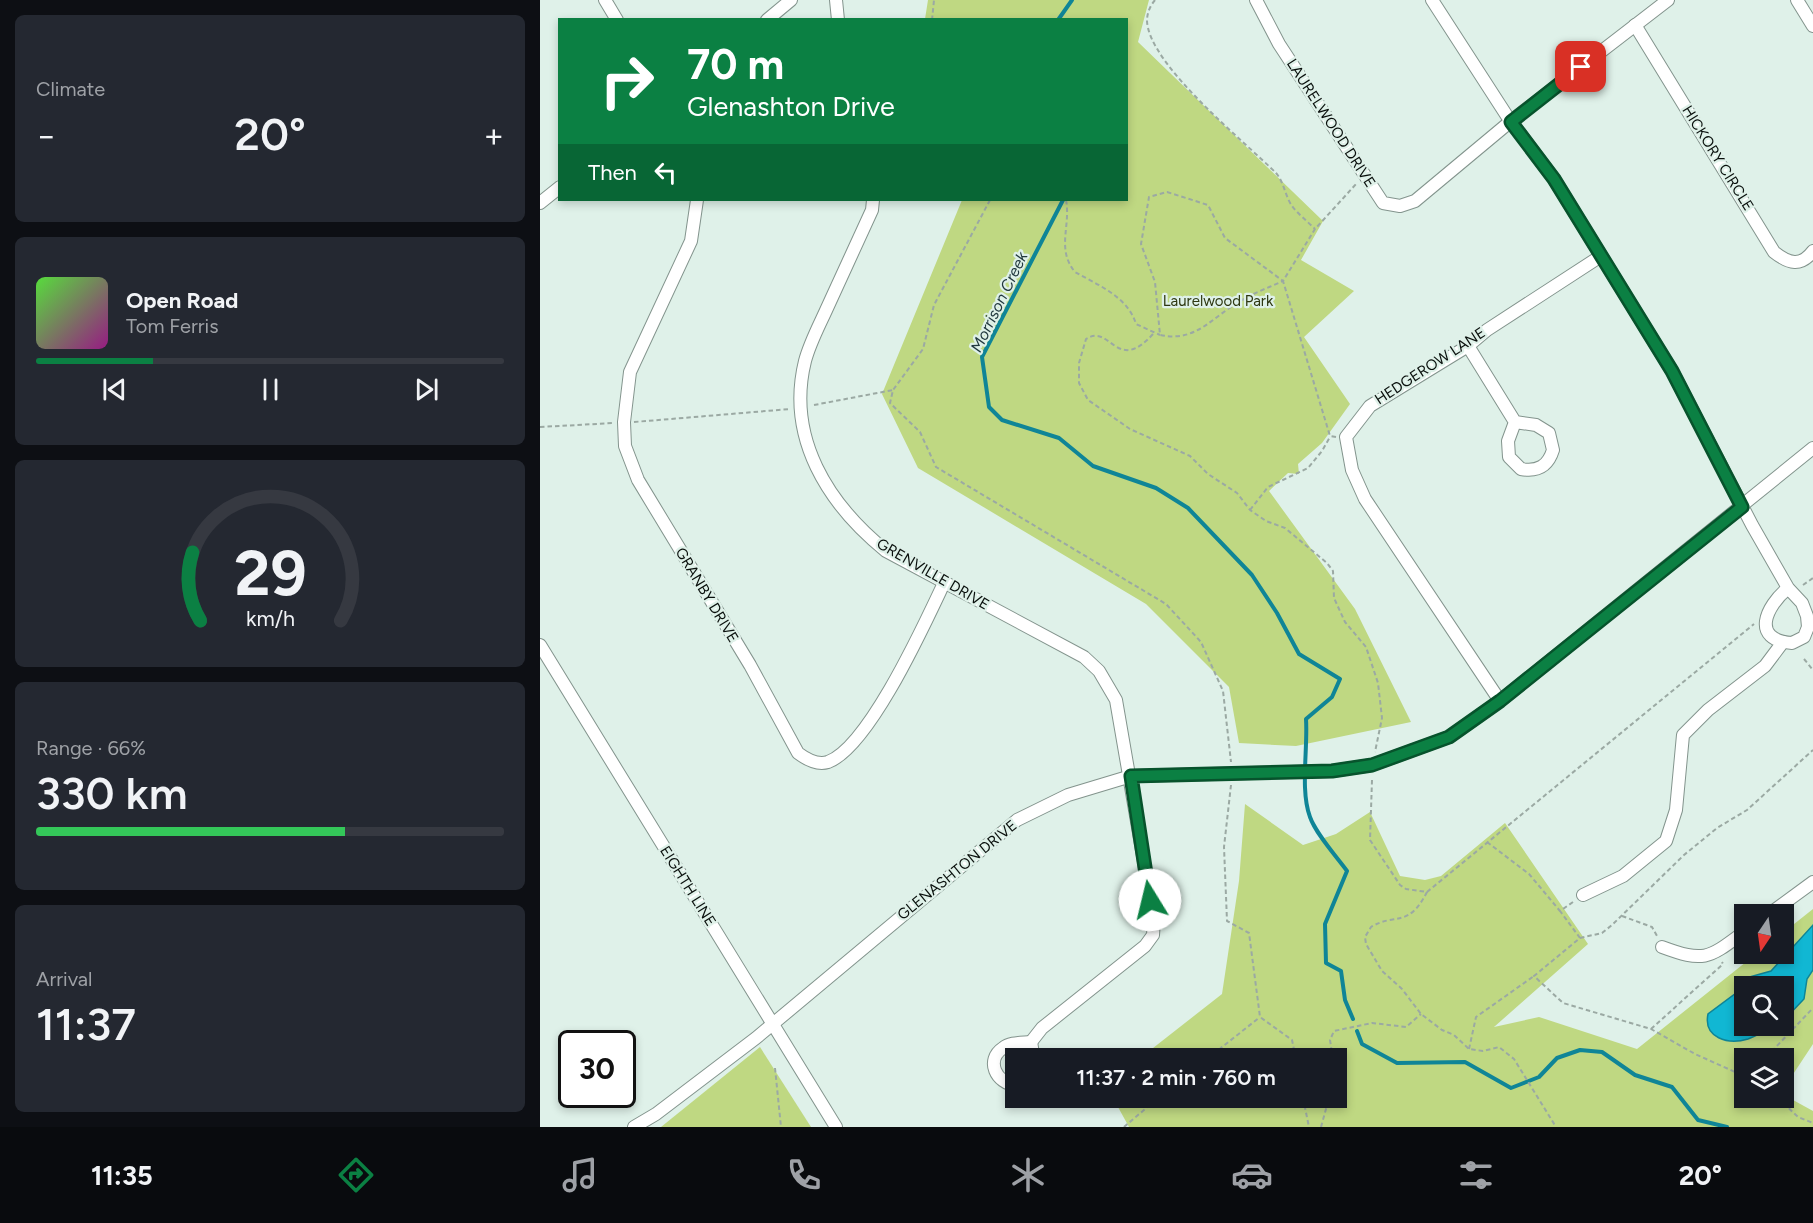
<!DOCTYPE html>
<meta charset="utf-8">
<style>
body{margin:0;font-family:Figtree,sans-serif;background:#242831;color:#f1f3f6;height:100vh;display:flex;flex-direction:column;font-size:22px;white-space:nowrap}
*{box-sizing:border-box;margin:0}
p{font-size:20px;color:#9ea1a6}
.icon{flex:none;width:33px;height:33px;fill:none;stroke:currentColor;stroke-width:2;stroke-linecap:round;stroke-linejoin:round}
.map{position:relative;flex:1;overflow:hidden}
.details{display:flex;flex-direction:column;gap:15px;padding:15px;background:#0d0f14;width:540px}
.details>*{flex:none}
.hud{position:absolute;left:18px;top:18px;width:570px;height:183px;border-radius:0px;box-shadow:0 3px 9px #0003;background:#0b8043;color:#fff;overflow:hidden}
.needle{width:39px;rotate:193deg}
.fabs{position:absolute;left:1194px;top:904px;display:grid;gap:12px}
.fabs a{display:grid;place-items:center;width:60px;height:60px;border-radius:0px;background:#171b24;box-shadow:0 3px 9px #0003;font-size:30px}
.speed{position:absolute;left:18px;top:1030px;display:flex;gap:12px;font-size:30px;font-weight:700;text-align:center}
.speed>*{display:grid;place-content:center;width:78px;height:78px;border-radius:50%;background:#171b24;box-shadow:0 3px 9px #0003;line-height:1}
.speed .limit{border:3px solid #111;border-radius:9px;background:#fff;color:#111}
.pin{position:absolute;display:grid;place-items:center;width:51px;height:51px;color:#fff;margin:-26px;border-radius:12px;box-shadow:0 3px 9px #0006}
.me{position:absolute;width:66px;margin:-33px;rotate:351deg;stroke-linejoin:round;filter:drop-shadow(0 0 4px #0008)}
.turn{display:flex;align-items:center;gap:21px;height:126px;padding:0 30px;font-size:27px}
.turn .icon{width:78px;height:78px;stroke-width:2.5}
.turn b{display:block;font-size:42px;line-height:51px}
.then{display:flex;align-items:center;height:57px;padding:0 30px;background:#0003;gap:12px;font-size:22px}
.big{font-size:45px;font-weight:600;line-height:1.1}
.details .card{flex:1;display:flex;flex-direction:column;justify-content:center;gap:9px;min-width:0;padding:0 21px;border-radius:9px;background:#242831}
.details .dial{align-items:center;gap:0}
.dial svg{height:156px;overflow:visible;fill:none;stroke:#363941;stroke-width:7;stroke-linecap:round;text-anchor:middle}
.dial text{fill:#f1f3f6;stroke:none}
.song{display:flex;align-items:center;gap:18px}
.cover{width:72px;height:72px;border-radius:9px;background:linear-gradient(135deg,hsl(110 70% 55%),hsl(310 70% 35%))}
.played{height:6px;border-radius:3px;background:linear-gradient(90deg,#0b8043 25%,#363941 25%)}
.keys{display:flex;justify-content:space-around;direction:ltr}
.heat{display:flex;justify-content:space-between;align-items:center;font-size:33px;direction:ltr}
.charge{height:9px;border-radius:4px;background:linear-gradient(90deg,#34c759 66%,#363941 0)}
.trip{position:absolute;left:465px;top:1048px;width:342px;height:60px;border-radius:0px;background:#171b24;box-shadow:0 3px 9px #0003;font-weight:600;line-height:60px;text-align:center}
.menu{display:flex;height:96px;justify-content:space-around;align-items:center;background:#090b0e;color:#9ea1a6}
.menu .icon{width:42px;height:42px}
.menu .selected{color:#0b8043}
.menu b{font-size:27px;color:#f1f3f6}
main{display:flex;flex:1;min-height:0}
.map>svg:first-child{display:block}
.green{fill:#bfd882;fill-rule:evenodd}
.water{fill:#11b7d3;stroke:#0f8597;stroke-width:1.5}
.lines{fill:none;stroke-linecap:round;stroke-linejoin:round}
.stream{stroke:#0f8597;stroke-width:4}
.minor-casing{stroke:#83948d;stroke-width:14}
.path{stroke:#9ba9a3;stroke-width:2;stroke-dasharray:4.5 3;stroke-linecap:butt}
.minor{stroke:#fff;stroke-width:12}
.route-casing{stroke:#07532c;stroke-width:15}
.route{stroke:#0b8043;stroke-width:10}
.labels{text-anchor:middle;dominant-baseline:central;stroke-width:4.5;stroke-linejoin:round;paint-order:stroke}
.street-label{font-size:15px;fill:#090f0c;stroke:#dff1e9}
.park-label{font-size:15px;fill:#2e3811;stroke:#dff1e9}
.water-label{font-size:16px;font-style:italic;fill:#22393f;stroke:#dff1e9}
</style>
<main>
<section class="details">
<div class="card"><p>Climate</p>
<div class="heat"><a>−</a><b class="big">20°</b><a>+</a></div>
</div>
<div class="card">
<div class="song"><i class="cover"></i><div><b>Open Road</b><p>Tom Ferris</p></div></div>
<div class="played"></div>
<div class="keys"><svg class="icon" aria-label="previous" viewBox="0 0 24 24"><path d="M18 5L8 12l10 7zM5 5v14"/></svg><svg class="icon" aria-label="pause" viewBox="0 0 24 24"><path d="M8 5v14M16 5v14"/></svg><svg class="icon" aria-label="next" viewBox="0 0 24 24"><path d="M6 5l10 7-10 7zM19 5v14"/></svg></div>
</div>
<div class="card dial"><svg viewBox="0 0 100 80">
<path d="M14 69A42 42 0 1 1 86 69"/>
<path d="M14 69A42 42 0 0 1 10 34" stroke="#0b8043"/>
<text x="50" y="56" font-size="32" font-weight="700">29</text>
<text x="50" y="72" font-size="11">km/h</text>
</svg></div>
<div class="card"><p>Range · 66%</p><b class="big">330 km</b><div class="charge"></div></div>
<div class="card"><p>Arrival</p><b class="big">11:37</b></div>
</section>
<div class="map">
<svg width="1273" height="1127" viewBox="0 0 1273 1127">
<rect width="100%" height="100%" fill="#dff1e9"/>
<g class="green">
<polygon points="388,0 609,0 598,42 783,221 761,260 814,291 764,337 810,404 782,443 758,464 759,474 748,473 729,491 815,609 871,722 756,746 699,743 689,687 606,604 378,468 342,394 422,200 586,200 586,20 385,19"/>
<path d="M705,804L763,845L796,834L830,812L860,876L885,880L901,876L965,823L1048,944L954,1027L999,1017L1097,1049L1216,954H1244V932L1273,909V1044L1244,1088V1059H1204V1098H1244V1095L1273,1111V1127H589L573,1098H796V1059H599L682,994L699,881ZM1204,987H1244V1026H1204Z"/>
<polygon points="220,1047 271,1127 121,1127"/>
</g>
<path class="water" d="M1273,925V970L1267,979L1264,999L1244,1020V987H1204V1026H1235C1226,1030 1217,1036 1208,1039C1188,1045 1163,1038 1168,1014L1200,990L1202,979L1231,971Z"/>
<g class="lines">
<g class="stream">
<polyline points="518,20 532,0"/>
<path d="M523,200L442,357L449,407L462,420L519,438L553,466L616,488L648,508L712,575L737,613L759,654L800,679L792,697L766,719C768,748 760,791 770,817C776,834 796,856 807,871L785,924L786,963L801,971L805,1000L813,1019"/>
<polyline points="817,1031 822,1044 857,1063 925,1062 971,1088 999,1077 1017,1058 1040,1050 1062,1052 1095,1075 1132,1087 1158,1120 1187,1127"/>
</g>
<g class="minor-casing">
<g id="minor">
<polyline points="65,0 77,20"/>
<polyline points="296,0 298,20"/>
<polyline points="716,0 739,44 843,203 860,206 875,201 971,121 1128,0"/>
<path d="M892,0L967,116L1014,179L1132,371L1212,525L1248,588L1262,603L1267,616L1268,627L1264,637L1252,643C1210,640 1226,606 1248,588"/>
<polyline points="1257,0 1273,26"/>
<polyline points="227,20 251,0"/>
<path d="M1095,25L1234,252C1249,264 1261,267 1273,251"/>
<path d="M157,200L151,241L90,372L84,422L85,446L98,480L210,665L258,753C266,759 278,765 288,762C329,747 385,623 404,583"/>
<path d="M333,200L332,210C317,242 303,274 288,306C280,324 270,342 265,361C246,438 288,504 346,551L544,657L559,671L576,700L614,920L613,935L605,946L502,1028L491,1042"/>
<polyline points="0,203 20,187"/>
<path d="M928,346L975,422L968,441L969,457L981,469C998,472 1008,466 1013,450L1009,433L996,425L975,422"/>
<polyline points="0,645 296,1127"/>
<polyline points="960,701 825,499 812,470 806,437 830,406 928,346 947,330 1061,256"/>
<polyline points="1043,895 1083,876 1126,841 1136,810 1143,735 1168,710 1225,666 1243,642"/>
<polyline points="1228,915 1273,882"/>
<path d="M1122,947C1165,963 1169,958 1204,932"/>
<path d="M476,1085C456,1084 445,1060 463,1048C470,1042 482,1043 491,1042L494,1059"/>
<polyline points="94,1127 116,1114 216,1038 477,820 528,795 591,776 792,771 832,765 909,737 960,701 1273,448"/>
</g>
</g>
<g class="path">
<path d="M615,0C610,6 607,13 607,21C609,65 705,142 736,173C744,182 745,196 752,206C758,214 767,221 775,229"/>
<polyline points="392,20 394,0"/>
<path d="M627,192L668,205L685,238L743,281C730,287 716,292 704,299C673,315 658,343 620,335L615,282L601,244L609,197Z"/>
<polyline points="450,200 394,305 383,349 353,390 350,403 380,432 396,467 626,604 661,642 683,691 691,762"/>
<path d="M526,200C531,226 516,249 535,272C558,285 588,297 596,324L620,335"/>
<path d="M613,334C576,375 571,323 546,339L539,363V383L548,400L590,429L650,456L668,474L697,493L710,510L726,521L745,528L787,563L793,571L794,598L805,622L826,647L838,683L842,718L835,752"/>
<polyline points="274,405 353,390"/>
<polyline points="94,422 250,409"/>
<polyline points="0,427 74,423"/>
<polyline points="796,437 790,436 743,281 775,229 817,183"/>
<polyline points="710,510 728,487 768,468 782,451 790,437"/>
<polyline points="1263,585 1273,578"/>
<polyline points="1264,659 1273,670"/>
<path d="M832,780L830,840L860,885L866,889L887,892C868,929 856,912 831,927L825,937L826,944L842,971L862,989L881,1014L902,1030L914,1035L929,1049L943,1051L959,1047L974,1059L1016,1127"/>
<polyline points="691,785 684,847 687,921 709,933 720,1017 752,1040 756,1059"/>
<polyline points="947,842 989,874 1020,911"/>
<polyline points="887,892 1214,624"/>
<polyline points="1033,902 1020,911 1040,938 994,976 1023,1003 1111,1029 1155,1054 1204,1076"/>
<polyline points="1082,916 1112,927 1117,936"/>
<polyline points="1040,938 1062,933 1072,925 1144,855 1177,828 1207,810 1273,750"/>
<polyline points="1111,1029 1183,964 1182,962"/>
<polyline points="929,1049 936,1017 994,976"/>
<polyline points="667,1059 720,1017"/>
<polyline points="793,1059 790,1040 794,1031 832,1023 866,1027 881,1014"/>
<polyline points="1230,1059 1234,1049 1273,1008"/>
<polyline points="235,1068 241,1127"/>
<polyline points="763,1098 769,1127"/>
<polyline points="1238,1098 1258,1117 1273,1123"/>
<polyline points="584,1127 618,1098"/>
<polyline points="781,1127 789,1098"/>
</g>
<use href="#minor" class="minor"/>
</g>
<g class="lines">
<g class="route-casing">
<polyline id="route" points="610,900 591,776 792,771 832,765 909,737 960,701 1202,507 1132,371 1014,179 971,122 1041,67"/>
</g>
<use href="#route" class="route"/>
</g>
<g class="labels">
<g class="street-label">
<text transform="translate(791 123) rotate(57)">LAURELWOOD DRIVE</text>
<text transform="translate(1178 158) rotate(58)">HICKORY CIRCLE</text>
<text transform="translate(890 366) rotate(-33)">HEDGEROW LANE</text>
<text transform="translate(393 574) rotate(30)">GRENVILLE DRIVE</text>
<text transform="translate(167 595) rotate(59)">GRANBY DRIVE</text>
<text transform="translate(417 870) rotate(-39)">GLENASHTON DRIVE</text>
<text transform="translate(148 886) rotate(58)">EIGHTH LINE</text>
</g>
<g class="park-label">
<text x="678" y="301">Laurelwood Park</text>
</g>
<g class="water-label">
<text transform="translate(459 302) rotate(-64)">Morrison Creek</text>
</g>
</g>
</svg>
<div class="fabs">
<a><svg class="needle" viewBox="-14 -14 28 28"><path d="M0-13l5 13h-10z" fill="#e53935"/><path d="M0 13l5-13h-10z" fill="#9ea1a6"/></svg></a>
<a><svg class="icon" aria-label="search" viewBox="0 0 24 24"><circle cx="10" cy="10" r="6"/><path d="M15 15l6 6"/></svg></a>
<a><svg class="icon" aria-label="layers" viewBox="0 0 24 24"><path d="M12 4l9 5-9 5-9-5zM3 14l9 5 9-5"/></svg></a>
</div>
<div class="speed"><div class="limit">30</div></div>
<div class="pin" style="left:1041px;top:67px;background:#d93025"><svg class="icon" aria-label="arrive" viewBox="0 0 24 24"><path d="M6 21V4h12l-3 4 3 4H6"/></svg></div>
<svg class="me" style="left:610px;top:900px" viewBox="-20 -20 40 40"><circle r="19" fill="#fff"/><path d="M0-13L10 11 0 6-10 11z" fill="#0b8043"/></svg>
<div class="trip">11:37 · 2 min · 760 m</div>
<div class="hud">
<div class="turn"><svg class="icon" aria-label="right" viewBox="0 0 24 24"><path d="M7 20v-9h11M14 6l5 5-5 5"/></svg><div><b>70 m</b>Glenashton Drive</div></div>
<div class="then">Then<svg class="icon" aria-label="left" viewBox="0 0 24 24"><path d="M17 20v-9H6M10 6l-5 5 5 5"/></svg></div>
</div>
</div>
</main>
<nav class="menu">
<b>11:35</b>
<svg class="icon selected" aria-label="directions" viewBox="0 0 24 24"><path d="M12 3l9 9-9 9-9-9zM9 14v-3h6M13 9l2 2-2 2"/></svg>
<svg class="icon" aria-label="music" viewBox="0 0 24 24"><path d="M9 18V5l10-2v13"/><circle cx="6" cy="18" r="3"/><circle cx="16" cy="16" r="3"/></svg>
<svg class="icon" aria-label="phone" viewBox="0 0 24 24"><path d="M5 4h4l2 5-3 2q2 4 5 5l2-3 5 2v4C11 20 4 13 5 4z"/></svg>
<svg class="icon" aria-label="climate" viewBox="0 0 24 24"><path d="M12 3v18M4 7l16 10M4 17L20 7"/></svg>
<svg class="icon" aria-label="car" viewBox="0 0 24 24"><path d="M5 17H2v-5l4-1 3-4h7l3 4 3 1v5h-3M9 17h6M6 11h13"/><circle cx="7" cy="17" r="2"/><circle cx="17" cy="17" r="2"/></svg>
<svg class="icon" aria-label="filters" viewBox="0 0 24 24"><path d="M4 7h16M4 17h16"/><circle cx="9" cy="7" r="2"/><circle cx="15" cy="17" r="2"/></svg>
<b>20°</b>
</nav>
